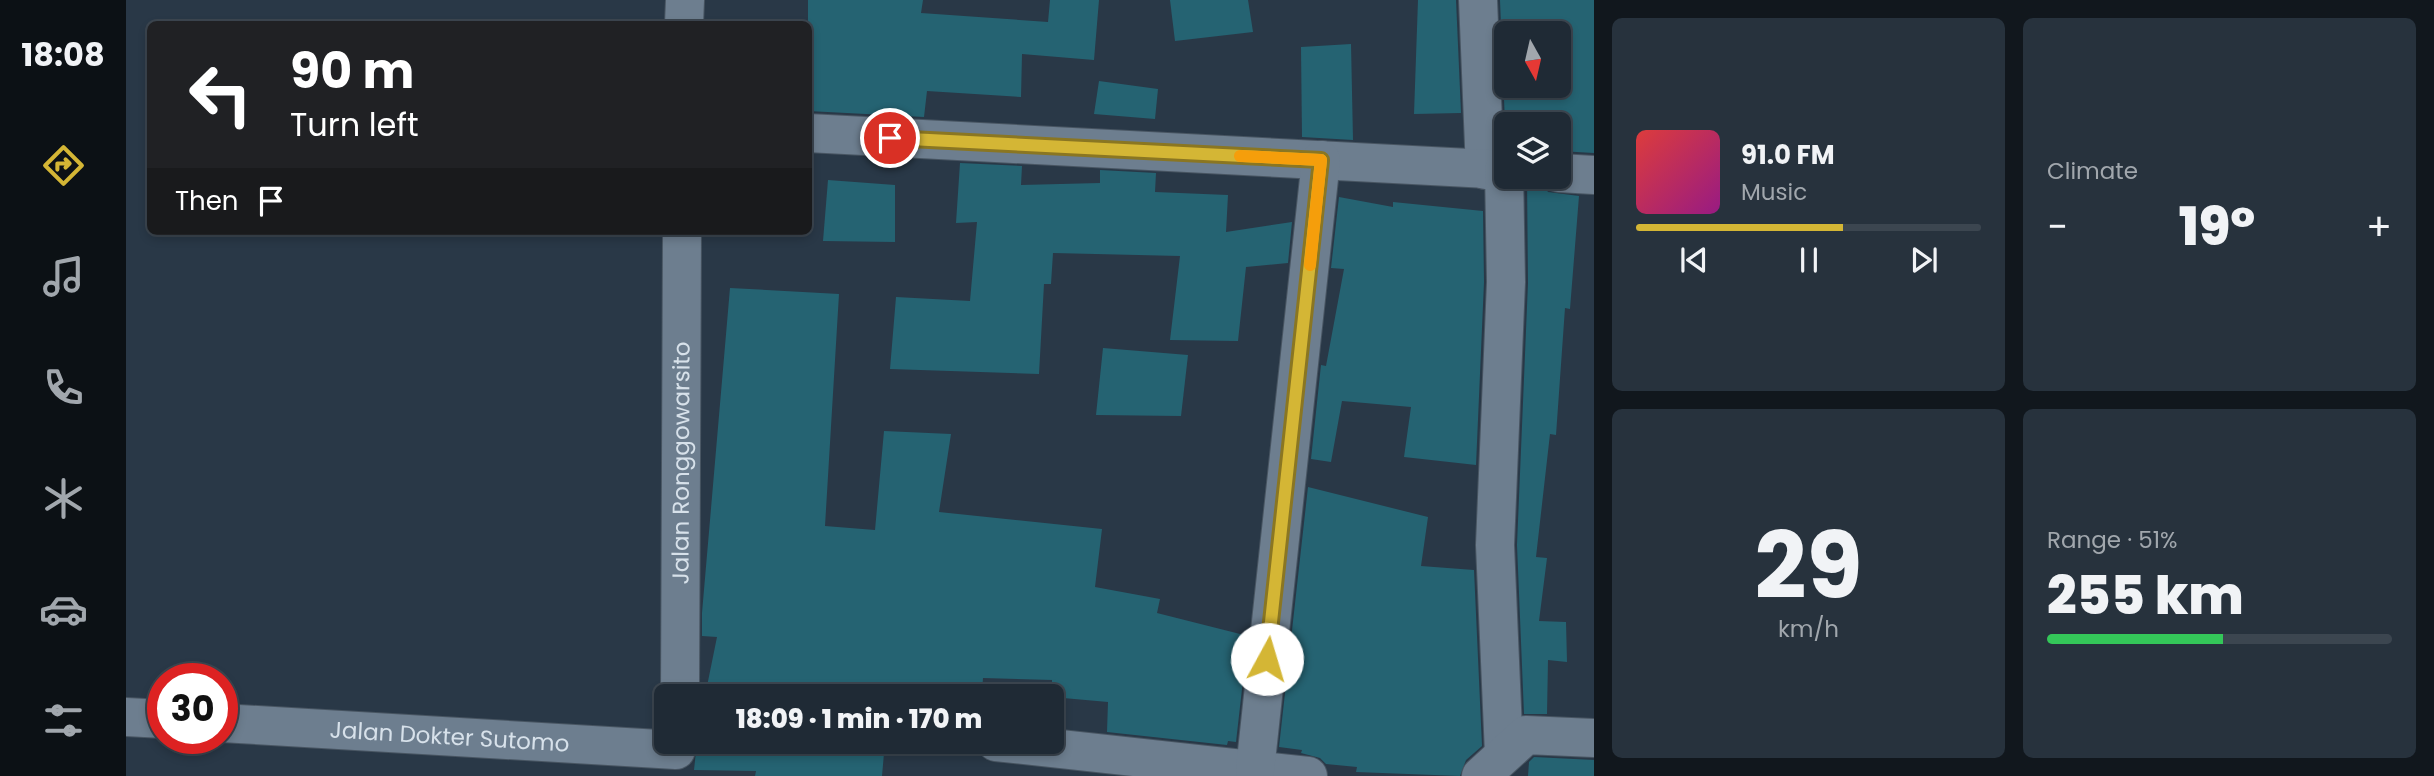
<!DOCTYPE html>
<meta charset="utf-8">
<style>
body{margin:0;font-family:Poppins,sans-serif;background:#27323d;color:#f1f3f6;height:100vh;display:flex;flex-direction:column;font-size:26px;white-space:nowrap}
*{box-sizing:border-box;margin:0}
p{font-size:23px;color:#a1a7ad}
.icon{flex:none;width:38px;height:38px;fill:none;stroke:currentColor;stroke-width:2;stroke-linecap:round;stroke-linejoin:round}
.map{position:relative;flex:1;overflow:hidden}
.side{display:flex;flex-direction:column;gap:18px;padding:18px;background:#11171d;width:840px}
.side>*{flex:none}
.hud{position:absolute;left:21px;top:21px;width:665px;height:214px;border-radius:10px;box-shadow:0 4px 10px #0003,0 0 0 2px #3c4650;background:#202124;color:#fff;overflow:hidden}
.needle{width:46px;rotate:172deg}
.tools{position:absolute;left:1368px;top:21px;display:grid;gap:14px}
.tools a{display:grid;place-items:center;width:77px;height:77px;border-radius:10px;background:#1f2a35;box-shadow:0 4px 10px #0003,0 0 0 2px #3c4650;font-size:35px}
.speed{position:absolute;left:21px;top:663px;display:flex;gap:14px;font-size:35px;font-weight:700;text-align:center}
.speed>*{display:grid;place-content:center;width:91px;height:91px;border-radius:50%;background:#1f2a35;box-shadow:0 4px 10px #0003,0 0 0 2px #3c4650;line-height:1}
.speed .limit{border:10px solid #d22;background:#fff;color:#111}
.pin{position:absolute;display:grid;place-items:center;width:60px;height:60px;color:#fff;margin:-30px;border:4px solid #fff;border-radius:50%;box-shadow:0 2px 7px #0007}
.me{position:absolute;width:77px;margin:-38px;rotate:6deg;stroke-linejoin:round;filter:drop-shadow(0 0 5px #0008)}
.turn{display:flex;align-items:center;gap:24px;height:147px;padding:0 28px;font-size:32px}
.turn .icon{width:91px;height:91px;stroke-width:2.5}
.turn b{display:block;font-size:49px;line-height:60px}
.then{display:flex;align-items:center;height:66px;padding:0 28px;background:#0003;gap:14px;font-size:26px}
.big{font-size:52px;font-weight:800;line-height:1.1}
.side .tile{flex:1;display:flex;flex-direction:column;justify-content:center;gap:10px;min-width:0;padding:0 24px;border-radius:10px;background:#27323d}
.side .dial{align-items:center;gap:0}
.dial b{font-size:91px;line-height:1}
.song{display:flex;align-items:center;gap:21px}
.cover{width:84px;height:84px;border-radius:10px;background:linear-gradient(135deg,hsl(0 70% 55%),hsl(310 70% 35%))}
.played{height:7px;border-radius:4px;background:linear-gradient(90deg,#d4b635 60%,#3c4650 60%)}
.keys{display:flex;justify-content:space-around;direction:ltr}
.heat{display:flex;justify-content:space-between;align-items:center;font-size:38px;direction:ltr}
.charge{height:10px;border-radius:5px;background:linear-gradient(90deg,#34c759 51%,#3c4650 0)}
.side .tiles{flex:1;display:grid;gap:18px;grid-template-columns:repeat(2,1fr)}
.trip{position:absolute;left:528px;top:684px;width:410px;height:70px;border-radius:10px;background:#1f2a35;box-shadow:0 4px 10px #0003,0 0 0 2px #3c4650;font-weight:800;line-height:70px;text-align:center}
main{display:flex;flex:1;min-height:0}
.tab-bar{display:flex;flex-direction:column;width:126px;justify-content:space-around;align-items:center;background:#0c1115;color:#a1a7ad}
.tab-bar .icon{width:49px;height:49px}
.tab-bar .selected{color:#d4b635}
.tab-bar b{font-size:32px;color:#f1f3f6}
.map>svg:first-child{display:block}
.building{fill:#256372;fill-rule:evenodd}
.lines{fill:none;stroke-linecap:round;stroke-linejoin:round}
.minor-casing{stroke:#485562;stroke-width:40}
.tertiary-casing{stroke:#485562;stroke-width:40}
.minor{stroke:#6d7e8f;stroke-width:38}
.tertiary{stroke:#6d7e8f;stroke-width:38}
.route-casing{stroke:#8a7622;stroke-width:18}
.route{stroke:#d4b635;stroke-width:12}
.slow{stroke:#f59e0b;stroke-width:12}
.labels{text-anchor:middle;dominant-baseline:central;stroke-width:7;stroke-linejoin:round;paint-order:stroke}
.street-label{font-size:23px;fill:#d7e1ea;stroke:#293847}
</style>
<main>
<nav class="tab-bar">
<b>18:08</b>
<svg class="icon selected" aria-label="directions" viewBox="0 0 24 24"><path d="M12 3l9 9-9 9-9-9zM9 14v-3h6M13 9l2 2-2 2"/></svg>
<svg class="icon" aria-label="music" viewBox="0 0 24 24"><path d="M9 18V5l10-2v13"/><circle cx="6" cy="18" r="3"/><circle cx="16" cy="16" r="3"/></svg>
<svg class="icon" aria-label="phone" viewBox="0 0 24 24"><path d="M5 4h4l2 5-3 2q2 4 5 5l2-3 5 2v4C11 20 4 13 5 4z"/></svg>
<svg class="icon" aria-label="climate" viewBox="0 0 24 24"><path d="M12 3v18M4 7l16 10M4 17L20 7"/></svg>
<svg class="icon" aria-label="car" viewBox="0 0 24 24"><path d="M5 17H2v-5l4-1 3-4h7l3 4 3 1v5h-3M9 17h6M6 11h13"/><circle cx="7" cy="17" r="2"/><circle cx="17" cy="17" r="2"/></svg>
<svg class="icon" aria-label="filters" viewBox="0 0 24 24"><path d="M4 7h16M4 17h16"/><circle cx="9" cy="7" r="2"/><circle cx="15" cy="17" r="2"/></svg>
</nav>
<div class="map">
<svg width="1468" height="776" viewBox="0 0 1468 776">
<rect width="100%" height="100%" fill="#293847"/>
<g class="building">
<polygon points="682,0 797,0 795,13 922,22 924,0 973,0 968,60 896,54 895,97 801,91 798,117 682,111"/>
<polygon points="1044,0 1122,0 1127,32 1049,41"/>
<polygon points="1292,0 1330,0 1335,113 1288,114"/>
<path d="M1374,0H1468V153L1433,151V124H1381L1380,148ZM1381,33H1433V86H1381Z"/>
<polygon points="1225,44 1227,140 1176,137 1175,47"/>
<polygon points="973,81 1032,89 1029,119 968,114"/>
<polygon points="834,163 896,166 895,185 974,183 974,170 1030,173 1029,192 1102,195 1100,232 1166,222 1162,263 1120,267 1112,341 1044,340 1054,256 927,253 925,284 918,284 913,374 764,369 770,297 844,301 851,222 830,223"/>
<polygon points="1401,177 1412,177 1422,192 1453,196 1444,309 1439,308 1430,435 1424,434 1410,557 1421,558 1413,621 1440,622 1441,662 1422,660 1421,714 1398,714 1391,545 1402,283"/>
<polygon points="702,180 769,185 769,242 697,241"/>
<polygon points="1213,197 1267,207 1267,202 1357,211 1358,282 1350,465 1278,457 1285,407 1216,401 1205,462 1185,459 1195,365 1200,366 1218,269 1205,268"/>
<polygon points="604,288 713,294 699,526 749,530 758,431 825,434 813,512 976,529 969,587 1034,599 1031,613 1122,636 1110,742 1102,741 1101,745 981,732 982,702 926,697 926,680 857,678 856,692 745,683 742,696 579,696 591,637 576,636 576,613"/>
<polygon points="977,348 1062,355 1055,416 970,415"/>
<polygon points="1182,487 1302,517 1295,566 1348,570 1356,746 1340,760 1334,776 1230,772 1231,767 1200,764 1194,758 1175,753 1176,750 1153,747"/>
<polygon points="571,742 759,742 756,776 629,776 630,771 568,770"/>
<polygon points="1408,757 1468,760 1468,776 1402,776 1403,762"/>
</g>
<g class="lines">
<g class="minor-casing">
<g id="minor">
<polyline points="1352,0 1359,170"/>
<polyline points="682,133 1381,170"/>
<polyline points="1378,170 1380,282 1369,545 1378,754"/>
<polyline points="1433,173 1468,175"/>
<polyline points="870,742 1182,776"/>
<polyline points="1129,770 1195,160"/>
<polyline points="1355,776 1400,735 1468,738"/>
</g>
</g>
<g class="tertiary-casing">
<g id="tertiary">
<polyline points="558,24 559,0"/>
<path id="s1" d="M554,696L556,231"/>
<polyline points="0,717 37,719"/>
<path id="s2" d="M96,723L550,750"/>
</g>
</g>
<use href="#minor" class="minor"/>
<use href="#tertiary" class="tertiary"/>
</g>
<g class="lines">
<g class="route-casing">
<polyline id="route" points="764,138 1195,160 1141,659"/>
</g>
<use href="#route" class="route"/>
<polyline class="slow" points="1114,156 1195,160 1184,265"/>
</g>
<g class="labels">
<g class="street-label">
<text stroke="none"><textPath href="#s1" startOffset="233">Jalan Ronggowarsito</textPath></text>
<text stroke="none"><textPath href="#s2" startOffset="228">Jalan Dokter Sutomo</textPath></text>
</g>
</g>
</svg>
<div class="tools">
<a><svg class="needle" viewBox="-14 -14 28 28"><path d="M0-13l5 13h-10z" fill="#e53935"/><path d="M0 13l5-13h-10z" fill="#a1a7ad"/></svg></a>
<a><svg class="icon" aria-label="layers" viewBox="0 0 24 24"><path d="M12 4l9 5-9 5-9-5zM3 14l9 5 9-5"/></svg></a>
</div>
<div class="speed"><div class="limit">30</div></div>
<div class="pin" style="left:764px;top:138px;background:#d93025"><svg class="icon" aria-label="arrive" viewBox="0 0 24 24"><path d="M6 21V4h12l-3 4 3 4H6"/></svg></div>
<svg class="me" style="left:1141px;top:659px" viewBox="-20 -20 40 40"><circle r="19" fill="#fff"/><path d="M0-13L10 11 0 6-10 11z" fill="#d4b635"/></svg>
<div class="trip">18:09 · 1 min · 170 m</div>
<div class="hud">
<div class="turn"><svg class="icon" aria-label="left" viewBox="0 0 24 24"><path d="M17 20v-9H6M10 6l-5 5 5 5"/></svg><div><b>90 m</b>Turn left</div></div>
<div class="then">Then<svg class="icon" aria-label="arrive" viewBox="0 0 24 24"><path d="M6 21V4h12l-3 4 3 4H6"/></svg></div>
</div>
</div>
<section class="side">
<div class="tiles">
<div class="tile">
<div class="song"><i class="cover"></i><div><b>91.0 FM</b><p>Music</p></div></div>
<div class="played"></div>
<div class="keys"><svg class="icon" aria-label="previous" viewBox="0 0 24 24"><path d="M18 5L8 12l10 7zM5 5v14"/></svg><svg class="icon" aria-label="pause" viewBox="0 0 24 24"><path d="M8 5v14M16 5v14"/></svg><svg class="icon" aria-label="next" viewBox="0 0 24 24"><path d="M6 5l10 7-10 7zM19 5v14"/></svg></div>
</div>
<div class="tile"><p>Climate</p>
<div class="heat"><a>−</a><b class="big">19°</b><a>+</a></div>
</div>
<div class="tile dial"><b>29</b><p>km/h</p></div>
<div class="tile"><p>Range · 51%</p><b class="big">255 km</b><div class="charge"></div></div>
</div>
</section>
</main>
